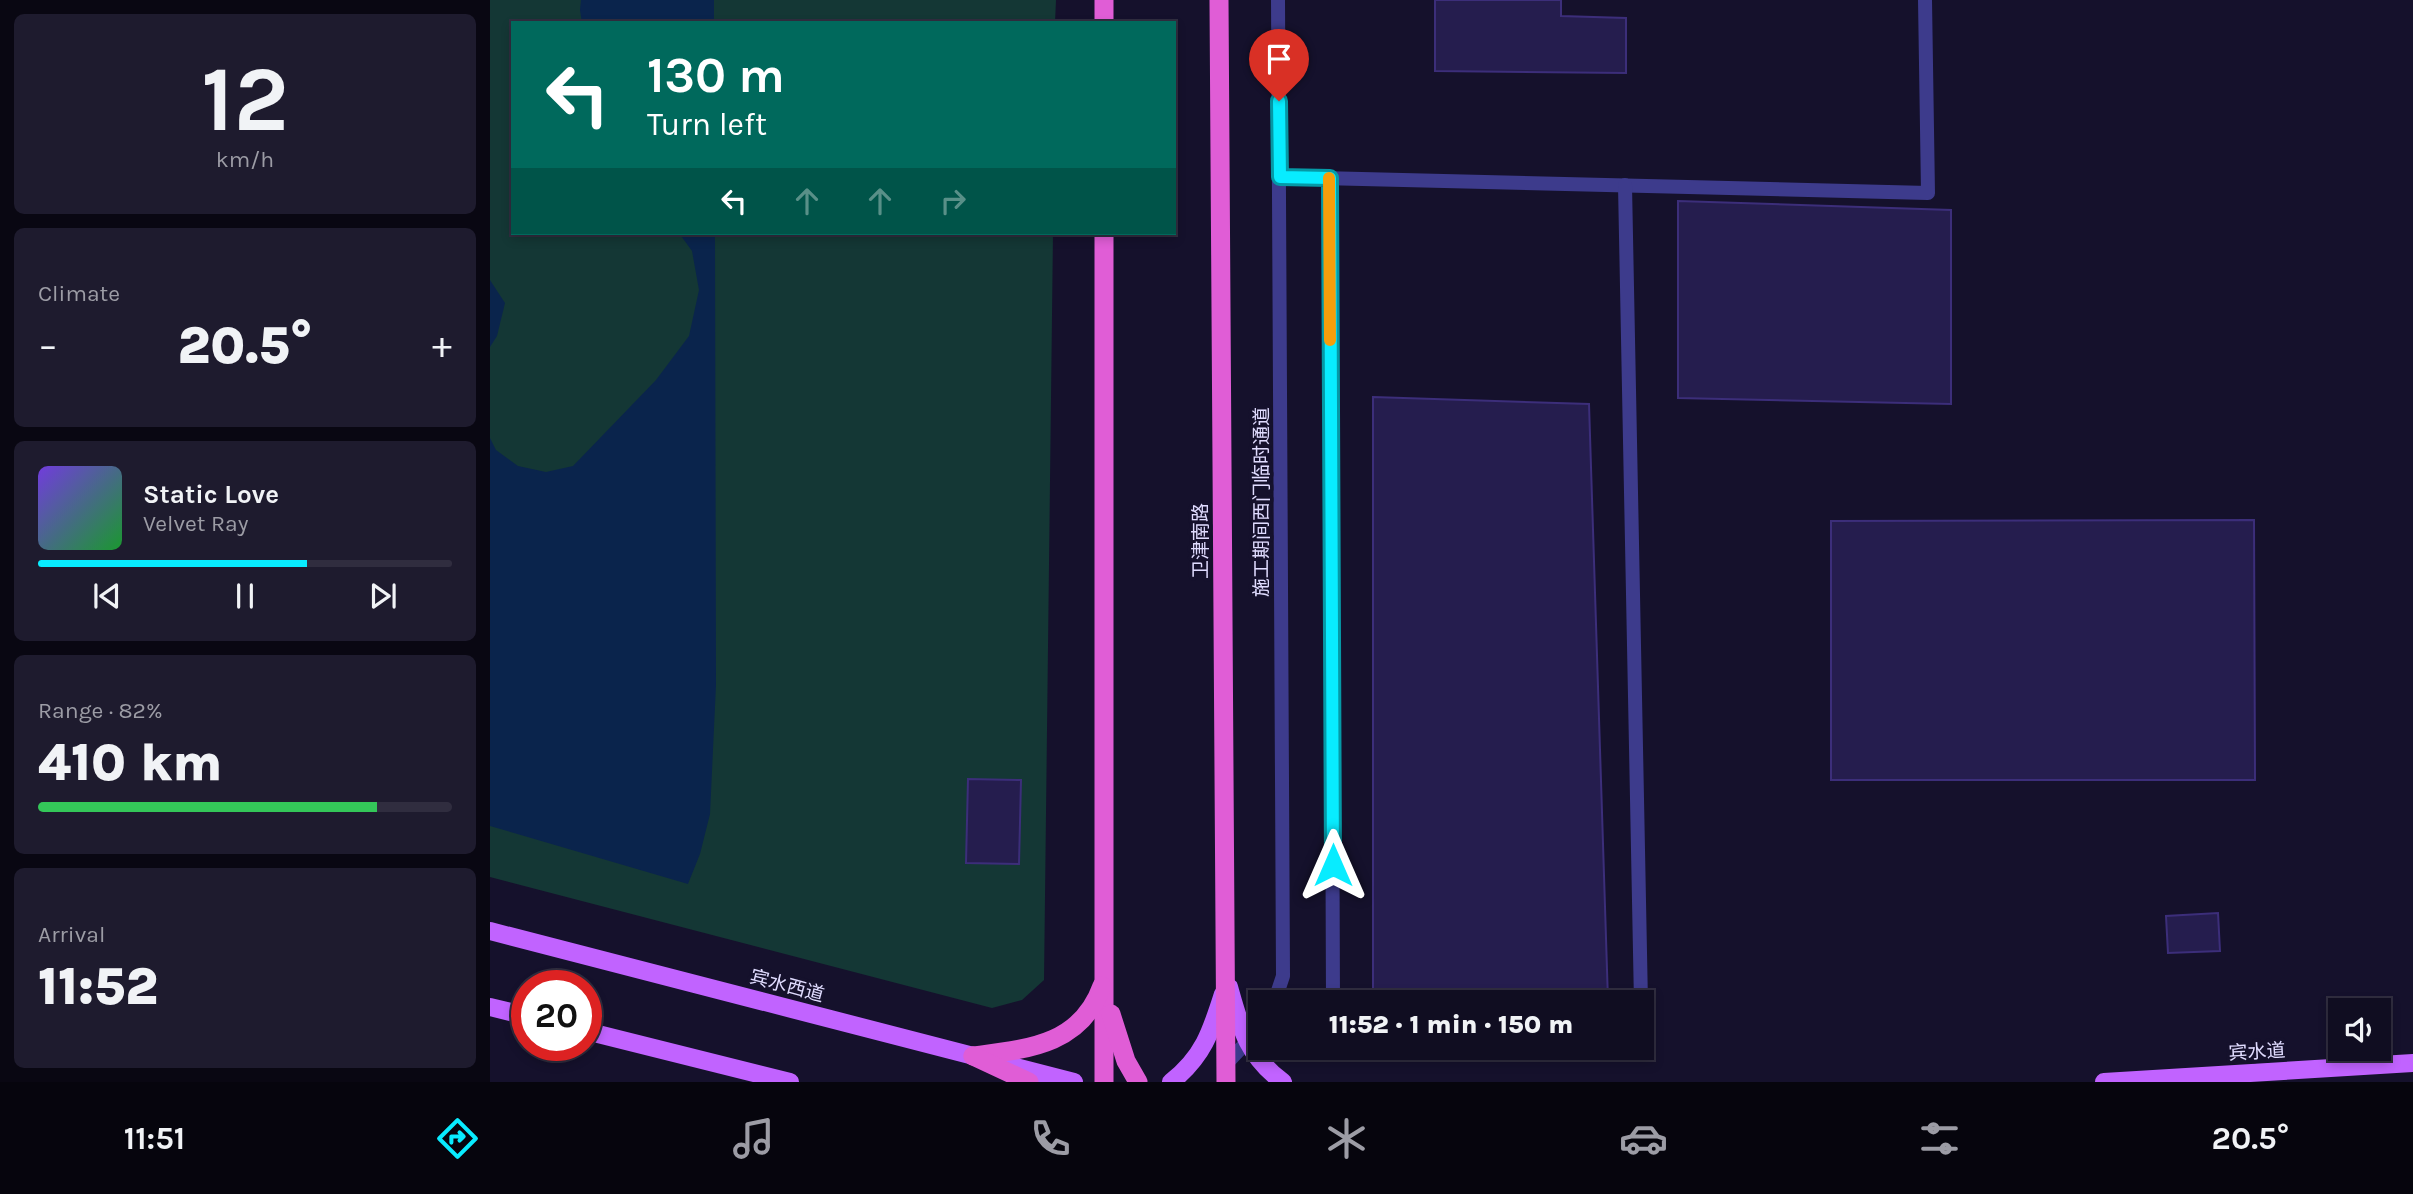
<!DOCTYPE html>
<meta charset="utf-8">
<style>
body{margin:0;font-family:Karla,"Noto Sans SC",sans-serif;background:#1e1b2e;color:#f1f3f6;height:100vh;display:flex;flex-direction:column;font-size:26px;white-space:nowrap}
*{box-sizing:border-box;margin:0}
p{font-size:23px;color:#9c9ca5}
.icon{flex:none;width:38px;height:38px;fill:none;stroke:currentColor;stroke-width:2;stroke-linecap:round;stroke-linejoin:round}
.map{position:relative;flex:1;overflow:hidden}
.side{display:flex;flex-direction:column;gap:14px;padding:14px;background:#090712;width:490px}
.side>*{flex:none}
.top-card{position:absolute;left:21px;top:21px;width:665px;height:214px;border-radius:0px;box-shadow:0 4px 10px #0003,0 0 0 2px #302d3f;background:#00695c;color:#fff;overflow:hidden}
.fabs{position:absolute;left:1838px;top:998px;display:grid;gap:14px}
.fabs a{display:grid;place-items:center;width:63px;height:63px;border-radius:0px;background:#100d21;box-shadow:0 4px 10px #0003,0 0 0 2px #302d3f;font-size:35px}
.speed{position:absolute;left:21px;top:970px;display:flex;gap:14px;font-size:35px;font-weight:700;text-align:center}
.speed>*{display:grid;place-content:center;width:91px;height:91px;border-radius:50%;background:#100d21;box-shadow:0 4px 10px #0003,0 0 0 2px #302d3f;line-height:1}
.speed .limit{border:10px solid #d22;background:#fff;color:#111}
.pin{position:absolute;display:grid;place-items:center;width:60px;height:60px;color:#fff;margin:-72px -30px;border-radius:50% 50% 50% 0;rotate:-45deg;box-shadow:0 0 7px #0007}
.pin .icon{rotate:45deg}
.me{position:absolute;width:77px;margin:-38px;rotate:0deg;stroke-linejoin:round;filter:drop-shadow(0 0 5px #0008)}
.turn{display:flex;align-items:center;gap:24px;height:147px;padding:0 21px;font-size:32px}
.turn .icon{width:91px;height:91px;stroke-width:2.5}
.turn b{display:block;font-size:49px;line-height:60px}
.lanes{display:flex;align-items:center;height:66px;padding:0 21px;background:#0003;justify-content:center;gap:35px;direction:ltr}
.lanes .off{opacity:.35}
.big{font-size:52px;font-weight:800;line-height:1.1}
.side .card{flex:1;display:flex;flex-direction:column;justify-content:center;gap:10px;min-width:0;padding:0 24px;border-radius:10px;background:#1e1b2e}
.side .dial{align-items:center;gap:0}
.dial b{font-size:91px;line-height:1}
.song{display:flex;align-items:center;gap:21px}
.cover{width:84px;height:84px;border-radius:10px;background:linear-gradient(135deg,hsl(260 70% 55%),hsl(130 70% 35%))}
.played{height:7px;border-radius:4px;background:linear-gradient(90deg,#08ecff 65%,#302d3f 65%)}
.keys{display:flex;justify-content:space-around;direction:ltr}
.heat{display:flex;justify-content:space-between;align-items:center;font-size:38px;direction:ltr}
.charge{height:10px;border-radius:5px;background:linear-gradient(90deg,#34c759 82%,#302d3f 0)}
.trip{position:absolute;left:758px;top:990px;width:406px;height:70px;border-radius:0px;background:#100d21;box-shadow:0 4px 10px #0003,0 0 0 2px #302d3f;font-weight:800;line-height:70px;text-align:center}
.menu{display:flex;height:112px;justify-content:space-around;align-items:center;background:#06050d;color:#9c9ca5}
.menu .icon{width:49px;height:49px}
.menu .current{color:#08ecff}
.menu b{font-size:32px;color:#f1f3f6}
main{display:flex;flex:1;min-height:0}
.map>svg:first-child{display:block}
.green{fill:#143735}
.water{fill:#0a244c}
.building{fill:#251d4e;stroke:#3c2e7a;stroke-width:2}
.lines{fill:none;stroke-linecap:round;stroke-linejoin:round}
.service{stroke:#3d3b8c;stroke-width:14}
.primary{stroke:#c163ff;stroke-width:18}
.trunk{stroke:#e05dd6;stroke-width:19}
.route-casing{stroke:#0599a6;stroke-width:18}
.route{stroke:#08ecff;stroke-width:12}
.slow{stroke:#f59e0b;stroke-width:12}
.labels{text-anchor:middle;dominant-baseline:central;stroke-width:7;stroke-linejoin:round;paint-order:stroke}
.street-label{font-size:19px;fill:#e0dcff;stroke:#15112c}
</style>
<main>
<section class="side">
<div class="card dial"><b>12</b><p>km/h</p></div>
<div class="card"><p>Climate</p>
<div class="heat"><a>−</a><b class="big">20.5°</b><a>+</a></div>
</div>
<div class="card">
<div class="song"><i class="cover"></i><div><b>Static Love</b><p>Velvet Ray</p></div></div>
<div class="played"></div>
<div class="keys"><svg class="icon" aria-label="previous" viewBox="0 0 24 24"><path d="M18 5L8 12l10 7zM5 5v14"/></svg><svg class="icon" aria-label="pause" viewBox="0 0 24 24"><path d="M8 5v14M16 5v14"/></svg><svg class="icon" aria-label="next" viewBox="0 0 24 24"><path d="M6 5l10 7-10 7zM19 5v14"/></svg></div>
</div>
<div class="card"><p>Range · 82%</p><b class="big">410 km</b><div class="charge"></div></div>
<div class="card"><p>Arrival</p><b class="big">11:52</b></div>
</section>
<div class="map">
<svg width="1923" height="1082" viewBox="0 0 1923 1082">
<rect width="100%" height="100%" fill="#15112c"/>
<polygon class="green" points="0,0 566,0 565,23 23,23 23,233 563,233 554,980 532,1000 502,1008 0,877"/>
<g class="water">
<polygon points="91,0 224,0 224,23 92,23 90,10"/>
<polygon points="189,233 225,233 225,240 226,685 220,814 210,854 198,884 0,826 0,438 6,450 28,466 56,472 83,466 166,380 199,336 209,290 202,251"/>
<polygon points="0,280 15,303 7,336 0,347"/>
</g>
<g class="building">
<polygon points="945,0 1071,0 1071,16 1136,18 1136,73 945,71"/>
<polygon points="1188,201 1461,210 1461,404 1188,398"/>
<polygon points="883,397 1099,404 1118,1001 883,1003"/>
<polygon points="1764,520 1765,780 1341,780 1341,521"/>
<polygon points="478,779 531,780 529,864 476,863"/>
<polygon points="1728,913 1730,951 1678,953 1676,916"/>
</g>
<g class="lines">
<g class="service">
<polyline points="790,177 1438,193 1435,0"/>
<polyline points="840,178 843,1003"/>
<polyline points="1135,185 1151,1003"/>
<polyline points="784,1003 793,976 788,0"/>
<polyline points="1152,1010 1152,1028"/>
<polyline points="737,1063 770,1028"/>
</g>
<g class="primary">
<polyline points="0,931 584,1082"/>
<path d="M739,987C750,1026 757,1056 793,1082"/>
<polyline points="0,1007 37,1016"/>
<polyline points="96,1031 300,1082"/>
<path d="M681,1082C713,1057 721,1032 733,994"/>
<polyline points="1614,1082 1923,1063"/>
</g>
<g class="trunk">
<polyline points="614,0 614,23"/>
<polyline points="729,0 736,1082"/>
<polyline points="614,233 614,1082"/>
<polyline points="621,1014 636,1061 648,1082"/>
<path d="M483,1056C538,1049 591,1045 612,986"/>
<polyline points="483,1056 539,1082"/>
</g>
</g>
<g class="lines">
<g class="route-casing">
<polyline id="route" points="789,101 790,177 840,178 843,865"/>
</g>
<use href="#route" class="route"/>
<polyline class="slow" points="839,178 840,340"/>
</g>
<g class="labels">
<g class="street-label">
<text transform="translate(772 502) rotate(-90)">施工期间西门临时通道</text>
<text transform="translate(711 541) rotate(-90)">卫津南路</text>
<text transform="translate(297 986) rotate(15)">宾水西道</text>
<text transform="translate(1767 1052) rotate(-3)">宾水道</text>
</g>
</g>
</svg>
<div class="fabs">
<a><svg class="icon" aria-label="sound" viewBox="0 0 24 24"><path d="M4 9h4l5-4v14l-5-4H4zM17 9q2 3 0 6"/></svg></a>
</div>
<div class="speed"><div class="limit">20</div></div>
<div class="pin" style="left:789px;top:101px;background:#d93025"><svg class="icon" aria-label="arrive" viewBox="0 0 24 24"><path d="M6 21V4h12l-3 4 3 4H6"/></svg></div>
<svg class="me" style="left:843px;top:865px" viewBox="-20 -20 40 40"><path d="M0-17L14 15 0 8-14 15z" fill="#08ecff" stroke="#fff" stroke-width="4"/></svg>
<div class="trip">11:52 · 1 min · 150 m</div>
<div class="top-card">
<div class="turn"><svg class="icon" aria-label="left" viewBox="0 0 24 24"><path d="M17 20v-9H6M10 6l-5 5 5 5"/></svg><div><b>130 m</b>Turn left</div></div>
<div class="lanes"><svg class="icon" aria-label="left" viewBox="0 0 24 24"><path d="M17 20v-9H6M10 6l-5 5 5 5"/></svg><svg class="icon off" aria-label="ahead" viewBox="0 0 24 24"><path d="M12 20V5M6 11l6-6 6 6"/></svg><svg class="icon off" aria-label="ahead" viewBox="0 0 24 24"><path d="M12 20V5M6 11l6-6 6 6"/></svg><svg class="icon off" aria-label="right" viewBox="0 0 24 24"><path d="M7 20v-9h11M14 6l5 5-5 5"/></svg></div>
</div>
</div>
</main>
<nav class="menu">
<b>11:51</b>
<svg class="icon current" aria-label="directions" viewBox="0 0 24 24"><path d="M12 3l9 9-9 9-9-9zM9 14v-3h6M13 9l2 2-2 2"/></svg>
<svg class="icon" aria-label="music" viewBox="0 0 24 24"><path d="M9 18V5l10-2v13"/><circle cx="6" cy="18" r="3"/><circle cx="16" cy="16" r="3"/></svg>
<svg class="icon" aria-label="phone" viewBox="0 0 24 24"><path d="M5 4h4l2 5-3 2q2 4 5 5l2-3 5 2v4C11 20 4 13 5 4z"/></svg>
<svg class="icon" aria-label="climate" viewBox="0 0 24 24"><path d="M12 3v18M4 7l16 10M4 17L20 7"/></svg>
<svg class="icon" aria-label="car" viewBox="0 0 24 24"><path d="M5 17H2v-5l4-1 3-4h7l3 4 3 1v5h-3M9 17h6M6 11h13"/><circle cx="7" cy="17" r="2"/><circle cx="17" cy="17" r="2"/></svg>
<svg class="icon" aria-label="filters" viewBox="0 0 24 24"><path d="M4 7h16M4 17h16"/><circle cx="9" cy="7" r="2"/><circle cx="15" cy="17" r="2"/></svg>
<b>20.5°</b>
</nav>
